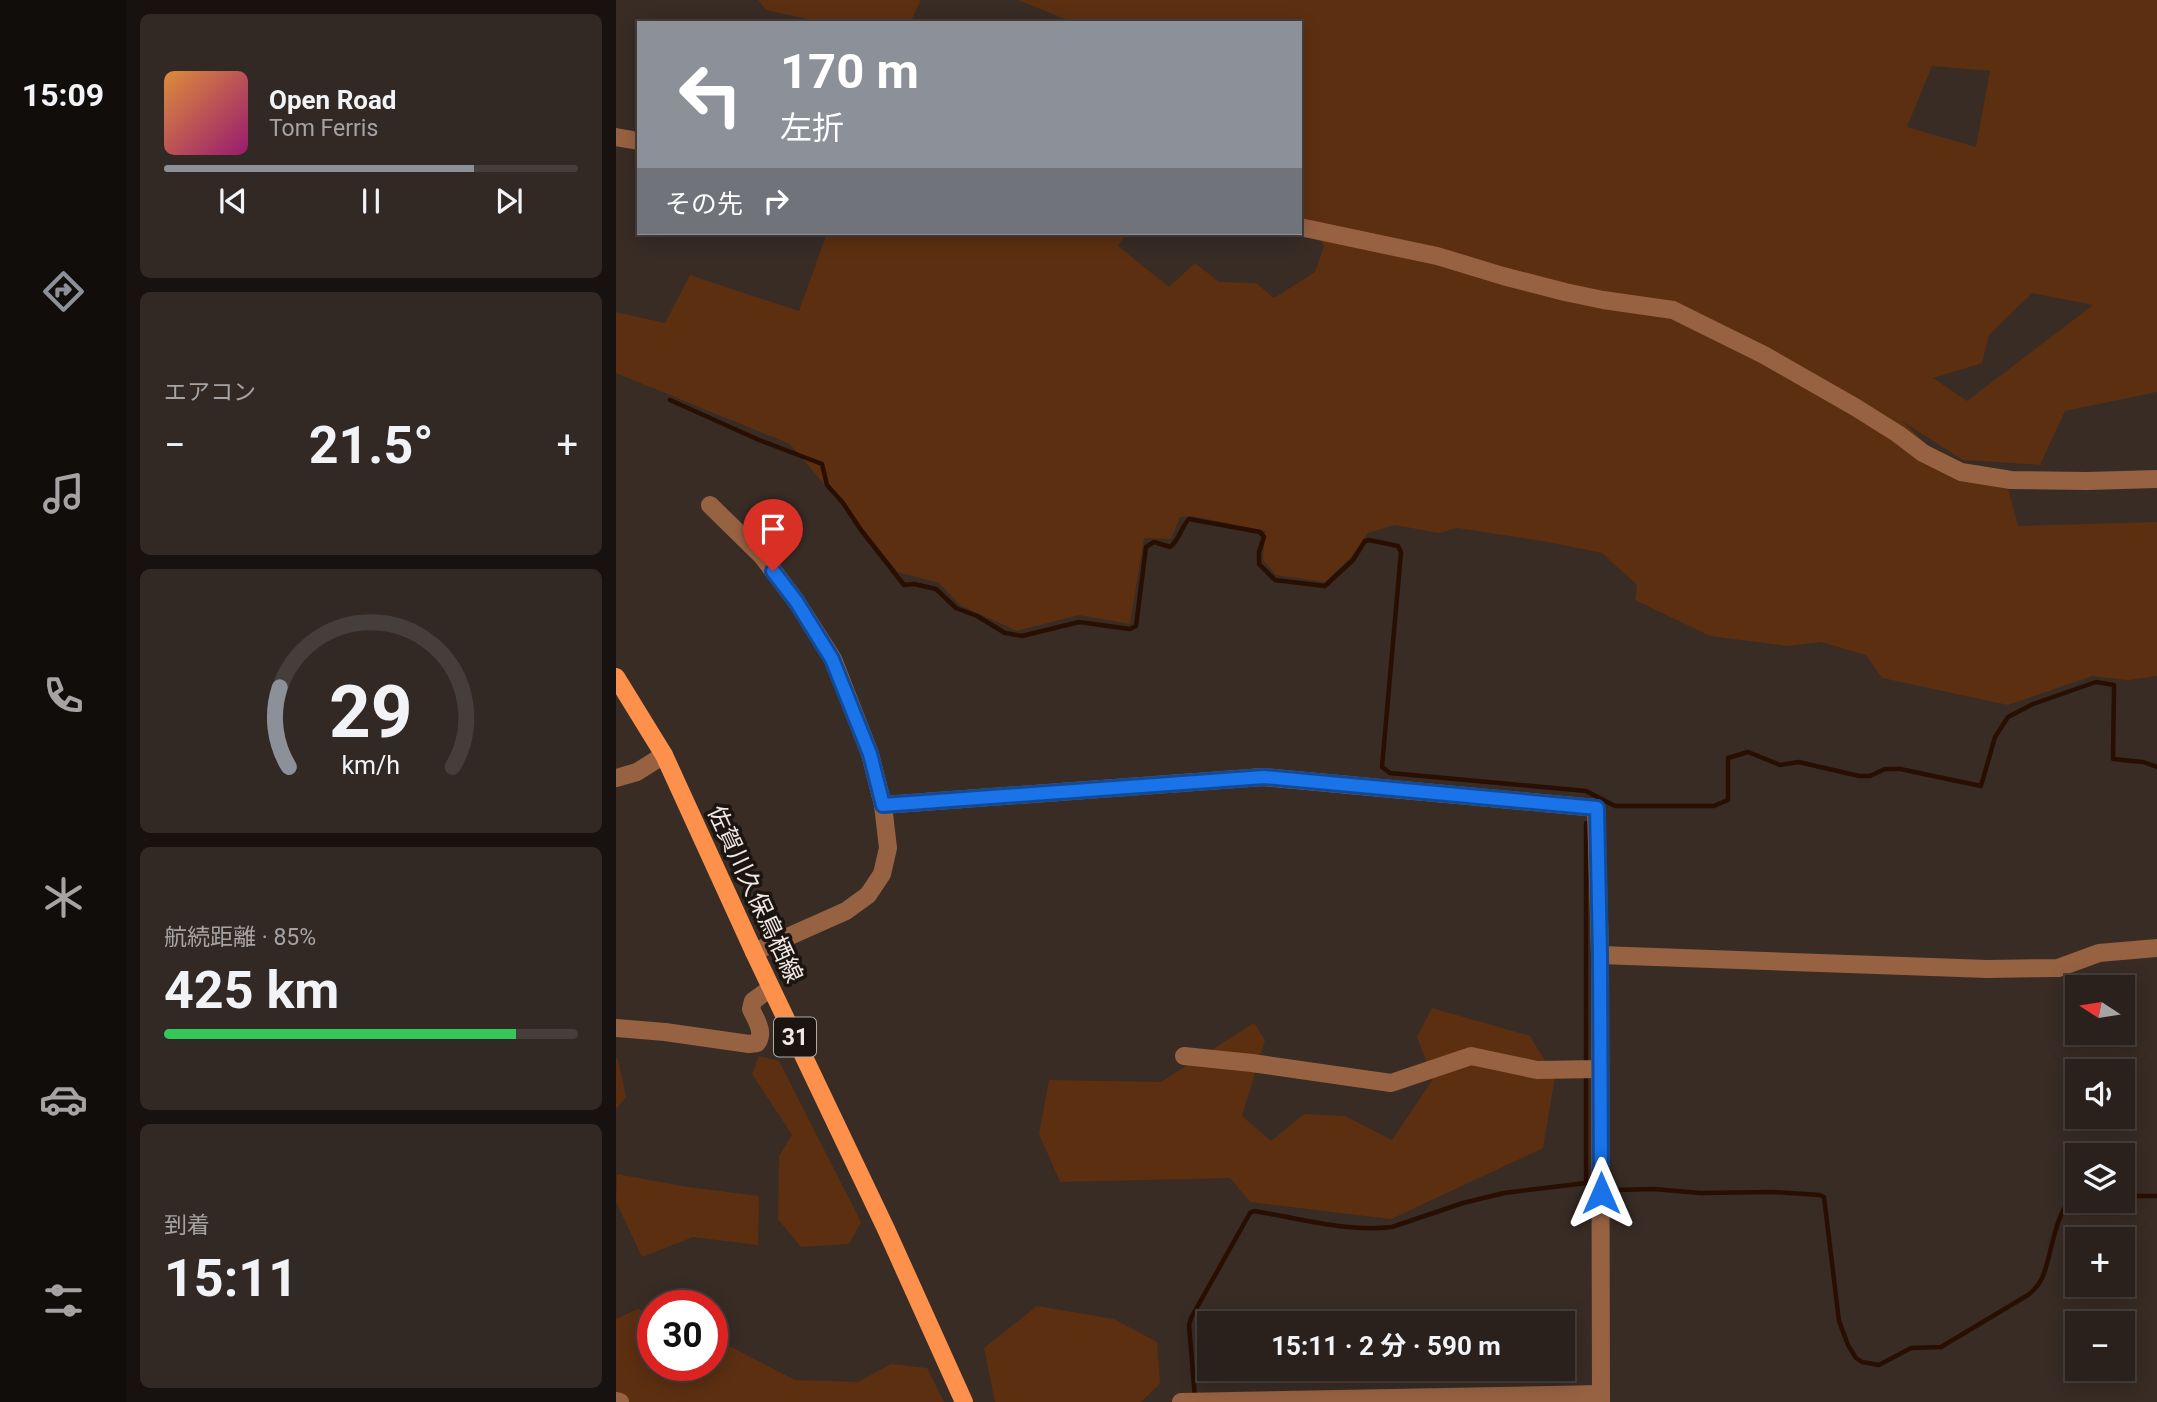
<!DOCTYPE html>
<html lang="ja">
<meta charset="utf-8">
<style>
body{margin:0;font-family:Roboto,"Noto Sans JP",sans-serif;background:#322925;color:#f1f3f6;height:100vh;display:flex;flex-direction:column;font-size:26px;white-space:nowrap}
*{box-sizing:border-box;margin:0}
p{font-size:23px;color:#a5a3a3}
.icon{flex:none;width:38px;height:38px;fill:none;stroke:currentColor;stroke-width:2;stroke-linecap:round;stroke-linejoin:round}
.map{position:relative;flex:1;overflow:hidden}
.sheet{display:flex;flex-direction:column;gap:14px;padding:14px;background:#17120f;width:490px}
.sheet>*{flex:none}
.banner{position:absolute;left:21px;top:21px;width:665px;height:214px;border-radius:0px;box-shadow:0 4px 18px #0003,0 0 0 2px #463e3b;background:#8c9099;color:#fff;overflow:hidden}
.needle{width:46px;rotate:282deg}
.fabs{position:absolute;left:1449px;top:975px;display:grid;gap:14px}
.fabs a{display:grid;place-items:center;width:70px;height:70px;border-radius:0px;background:#2a211c;box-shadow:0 4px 18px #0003,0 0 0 2px #463e3b;font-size:35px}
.speed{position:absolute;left:21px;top:1290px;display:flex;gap:14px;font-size:35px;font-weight:700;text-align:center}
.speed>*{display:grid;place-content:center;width:91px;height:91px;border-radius:50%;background:#2a211c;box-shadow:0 4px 18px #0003,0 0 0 2px #463e3b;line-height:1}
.speed .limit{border:10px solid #d22;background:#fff;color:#111}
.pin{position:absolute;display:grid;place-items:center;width:60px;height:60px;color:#fff;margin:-72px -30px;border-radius:50% 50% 50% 0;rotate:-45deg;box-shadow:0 0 7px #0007}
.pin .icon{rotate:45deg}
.me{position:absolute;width:77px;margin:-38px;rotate:0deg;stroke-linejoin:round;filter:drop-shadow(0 0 5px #0008)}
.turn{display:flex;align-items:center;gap:24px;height:147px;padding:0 28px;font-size:32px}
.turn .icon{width:91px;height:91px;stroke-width:2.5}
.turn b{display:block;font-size:49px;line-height:60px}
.then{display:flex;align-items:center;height:66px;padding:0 28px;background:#0003;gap:14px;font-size:26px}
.big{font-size:52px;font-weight:700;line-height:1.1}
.sheet .card{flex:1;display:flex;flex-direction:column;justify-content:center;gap:10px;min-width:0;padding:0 24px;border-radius:10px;background:#322925}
.sheet .dial{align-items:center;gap:0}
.dial svg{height:182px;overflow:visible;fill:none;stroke:#463e3b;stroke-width:7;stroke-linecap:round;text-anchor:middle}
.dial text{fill:#f1f3f6;stroke:none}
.song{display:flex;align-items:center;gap:21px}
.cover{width:84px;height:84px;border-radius:10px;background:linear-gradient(135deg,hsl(30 70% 55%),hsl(320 70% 35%))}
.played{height:7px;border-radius:4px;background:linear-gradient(90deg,#8c9099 75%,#463e3b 75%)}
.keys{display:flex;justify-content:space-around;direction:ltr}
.heat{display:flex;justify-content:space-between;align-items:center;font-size:38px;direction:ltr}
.charge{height:10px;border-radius:5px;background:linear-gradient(90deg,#34c759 85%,#463e3b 0)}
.trip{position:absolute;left:581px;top:1311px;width:378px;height:70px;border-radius:0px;background:#2a211c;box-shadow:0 4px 18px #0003,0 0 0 2px #463e3b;font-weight:700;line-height:70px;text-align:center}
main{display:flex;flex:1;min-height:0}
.tabs{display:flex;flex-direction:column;width:126px;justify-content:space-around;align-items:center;background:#110d0b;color:#a5a3a3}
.tabs .icon{width:49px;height:49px}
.tabs .selected{color:#8c9099}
.tabs b{font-size:32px;color:#f1f3f6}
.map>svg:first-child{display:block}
.green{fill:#5c2f11;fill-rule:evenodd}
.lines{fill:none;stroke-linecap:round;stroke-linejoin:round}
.stream{stroke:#290f02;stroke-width:4.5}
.minor{stroke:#976242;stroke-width:18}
.major{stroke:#fd904a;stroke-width:18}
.route-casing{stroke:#114b97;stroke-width:18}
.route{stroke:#1a73e8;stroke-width:12}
.labels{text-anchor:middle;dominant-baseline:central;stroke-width:7;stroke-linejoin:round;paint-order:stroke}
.shield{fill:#1b1512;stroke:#b0a9a4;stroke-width:2}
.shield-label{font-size:23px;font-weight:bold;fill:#f0e8e3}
.street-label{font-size:24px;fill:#f0e8e3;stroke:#1b1512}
</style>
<main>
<nav class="tabs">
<b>15:09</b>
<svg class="icon selected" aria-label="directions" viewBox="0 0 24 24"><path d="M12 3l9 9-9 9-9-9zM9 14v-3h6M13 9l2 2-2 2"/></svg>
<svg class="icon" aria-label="music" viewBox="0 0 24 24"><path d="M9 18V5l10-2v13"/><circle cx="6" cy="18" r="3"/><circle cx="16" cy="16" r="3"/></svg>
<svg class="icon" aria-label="phone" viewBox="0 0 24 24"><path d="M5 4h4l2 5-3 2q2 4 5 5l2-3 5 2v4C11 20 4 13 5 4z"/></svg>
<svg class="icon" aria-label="climate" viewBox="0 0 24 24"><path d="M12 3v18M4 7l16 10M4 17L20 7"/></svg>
<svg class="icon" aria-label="car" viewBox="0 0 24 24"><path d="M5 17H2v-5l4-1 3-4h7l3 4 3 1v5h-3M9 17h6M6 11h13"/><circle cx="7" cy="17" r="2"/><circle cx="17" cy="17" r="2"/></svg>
<svg class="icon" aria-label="filters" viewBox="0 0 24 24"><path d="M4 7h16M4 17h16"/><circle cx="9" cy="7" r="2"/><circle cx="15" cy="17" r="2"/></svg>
</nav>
<section class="sheet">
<div class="card">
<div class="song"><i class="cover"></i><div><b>Open Road</b><p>Tom Ferris</p></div></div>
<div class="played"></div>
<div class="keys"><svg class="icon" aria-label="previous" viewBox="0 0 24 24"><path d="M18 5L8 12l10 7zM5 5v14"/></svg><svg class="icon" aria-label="pause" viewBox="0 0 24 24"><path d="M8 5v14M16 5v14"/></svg><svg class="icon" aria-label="next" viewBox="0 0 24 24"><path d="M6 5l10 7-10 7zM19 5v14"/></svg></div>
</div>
<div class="card"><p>エアコン</p>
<div class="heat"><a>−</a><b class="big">21.5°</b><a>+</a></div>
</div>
<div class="card dial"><svg viewBox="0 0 100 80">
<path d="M14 69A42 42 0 1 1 86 69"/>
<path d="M14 69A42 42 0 0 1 10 34" stroke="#8c9099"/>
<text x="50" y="56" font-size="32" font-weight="700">29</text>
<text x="50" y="72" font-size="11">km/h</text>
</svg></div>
<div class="card"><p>航続距離 · 85%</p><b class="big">425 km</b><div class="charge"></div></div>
<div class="card"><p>到着</p><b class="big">15:11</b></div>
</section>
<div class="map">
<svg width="1541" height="1402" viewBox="0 0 1541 1402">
<rect width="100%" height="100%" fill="#382c25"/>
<g class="green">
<polygon points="142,0 305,0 294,23 210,23 150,10"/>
<path d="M402,0H1541V392L1449,411L1424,465L1347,460L1286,421L1347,479L1391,485L1402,526L1541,522V676L1512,680L1476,676L1392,705L1266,678L1250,655L1205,642L1171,646L1094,636L1019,600L1021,585L986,553L932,542L842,528L823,533L779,525L752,533L735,557L709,582L660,575L647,560L649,531L576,516L564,517L555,539L528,538L514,624L463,615L401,631L344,605L323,583L282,572L174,444L0,373V312L49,323L74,275L183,311L211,233H510L502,246L553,287L579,263L603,282L640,283L658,298L699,272L708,246L698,226L684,222V23H459ZM1316,66L1374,71L1360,147L1291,127ZM1416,293L1477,305L1351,401L1317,378L1366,363L1373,335Z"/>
<polygon points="816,1008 914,1036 939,1077 927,1148 775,1219 634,1202 614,1178 444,1182 423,1134 433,1080 545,1082 638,1023 649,1040 626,1116 655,1141 688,1114 729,1116 776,1140 817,1079 801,1037"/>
<polygon points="143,1056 163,1061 245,1222 233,1244 185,1247 162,1219 163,1156 176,1135 136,1074"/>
<polygon points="0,1058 2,1059 10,1097 0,1109"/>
<polygon points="1,1174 72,1187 143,1196 142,1245 77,1237 26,1257 0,1202"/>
<polygon points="421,1306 498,1319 541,1342 544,1384 525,1402 379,1402 368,1348"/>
<polygon points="22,1309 37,1314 37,1365 96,1365 96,1337 179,1380 242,1382 275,1364 311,1368 328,1402 0,1402 0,1319"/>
</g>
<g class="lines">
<g class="stream">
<path d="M54,400L143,440L206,464L211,485L227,503L245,530L288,585L298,584L320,589L340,608L361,616L389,633L406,636L463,622L514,629L520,626L530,547L538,542L554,547C563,541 565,527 573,519L644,532L648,537L643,552V564L659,580L709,586L737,560L749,541L753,540L782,546L785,552L766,767L774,773L970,791L999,806H1098L1112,800V758L1132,752L1164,765L1183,762L1243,776H1254L1269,769H1284L1365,786L1379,737L1392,717L1417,704L1480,682L1498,685L1497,759L1527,762L1541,767"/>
<polyline points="970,1064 970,823"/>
<polyline points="970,1183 970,1073"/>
<path d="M988,1187L998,1190L1038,1189L1084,1193L1157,1192L1204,1195L1208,1197L1223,1321L1232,1345L1240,1358L1246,1362L1263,1365L1295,1348L1325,1347L1412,1295C1418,1290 1423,1285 1426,1278C1436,1257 1439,1204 1461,1197"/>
<polyline points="1507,1196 1541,1196"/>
<path d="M579,1398L573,1325L575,1318L634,1213L638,1211L649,1213C691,1220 734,1232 776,1227L847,1203L888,1193L970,1183L980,1185"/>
</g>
<g class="minor">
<polyline points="0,137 23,141"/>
<polyline points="684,227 821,256 887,276 949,292 987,300 1057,310 1148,355 1239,407 1282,434 1307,453 1345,472 1395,480 1471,481 1541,479"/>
<polyline points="94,505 146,556 180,601 217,659 254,754 267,805 272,848 266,874 252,895 230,911 138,952"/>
<polyline points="0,778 21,772 48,755"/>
<polyline points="267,805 647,777 980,808 984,955 985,1402"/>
<polyline points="984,955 1371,969 1442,968 1483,953 1541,948"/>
<path d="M0,1028L49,1032L133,1044L141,1043C149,1032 140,1020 135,1009L137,1001L155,988"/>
<polyline points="568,1056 636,1063 775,1083 855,1056 921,1070 984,1069"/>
<polyline points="0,1401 4,1402"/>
<polyline points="565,1402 985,1394"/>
</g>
<polyline class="major" points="0,677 48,755 138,952 270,1229 348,1402"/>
</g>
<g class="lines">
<g class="route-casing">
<polyline id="route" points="157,571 180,601 216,659 254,754 267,805 648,777 981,808 984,955 985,1193"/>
</g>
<use href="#route" class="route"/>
</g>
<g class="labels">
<rect class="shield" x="158" y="1017.5" width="42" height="39" rx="5"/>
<g class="shield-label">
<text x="179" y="1037">31</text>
</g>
<g class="street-label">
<text transform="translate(139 894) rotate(65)">佐賀川久保鳥栖線</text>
</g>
</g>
</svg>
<div class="fabs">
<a><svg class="needle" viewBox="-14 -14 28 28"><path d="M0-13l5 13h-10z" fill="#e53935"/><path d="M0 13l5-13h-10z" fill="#a5a3a3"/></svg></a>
<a><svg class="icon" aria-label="sound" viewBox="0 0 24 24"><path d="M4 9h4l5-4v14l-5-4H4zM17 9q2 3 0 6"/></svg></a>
<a><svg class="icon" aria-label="layers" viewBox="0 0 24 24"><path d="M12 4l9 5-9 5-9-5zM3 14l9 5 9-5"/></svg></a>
<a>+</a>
<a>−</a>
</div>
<div class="speed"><div class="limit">30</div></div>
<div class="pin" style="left:157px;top:571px;background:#d93025"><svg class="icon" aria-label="arrive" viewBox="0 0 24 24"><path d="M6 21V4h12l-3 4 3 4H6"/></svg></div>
<svg class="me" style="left:985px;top:1193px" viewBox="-20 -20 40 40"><path d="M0-17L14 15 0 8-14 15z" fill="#1a73e8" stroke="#fff" stroke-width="4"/></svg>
<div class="trip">15:11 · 2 分 · 590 m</div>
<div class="banner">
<div class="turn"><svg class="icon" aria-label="left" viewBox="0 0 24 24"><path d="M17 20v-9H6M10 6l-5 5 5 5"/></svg><div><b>170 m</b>左折</div></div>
<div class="then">その先<svg class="icon" aria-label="right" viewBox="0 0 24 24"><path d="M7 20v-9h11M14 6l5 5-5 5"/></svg></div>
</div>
</div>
</main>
